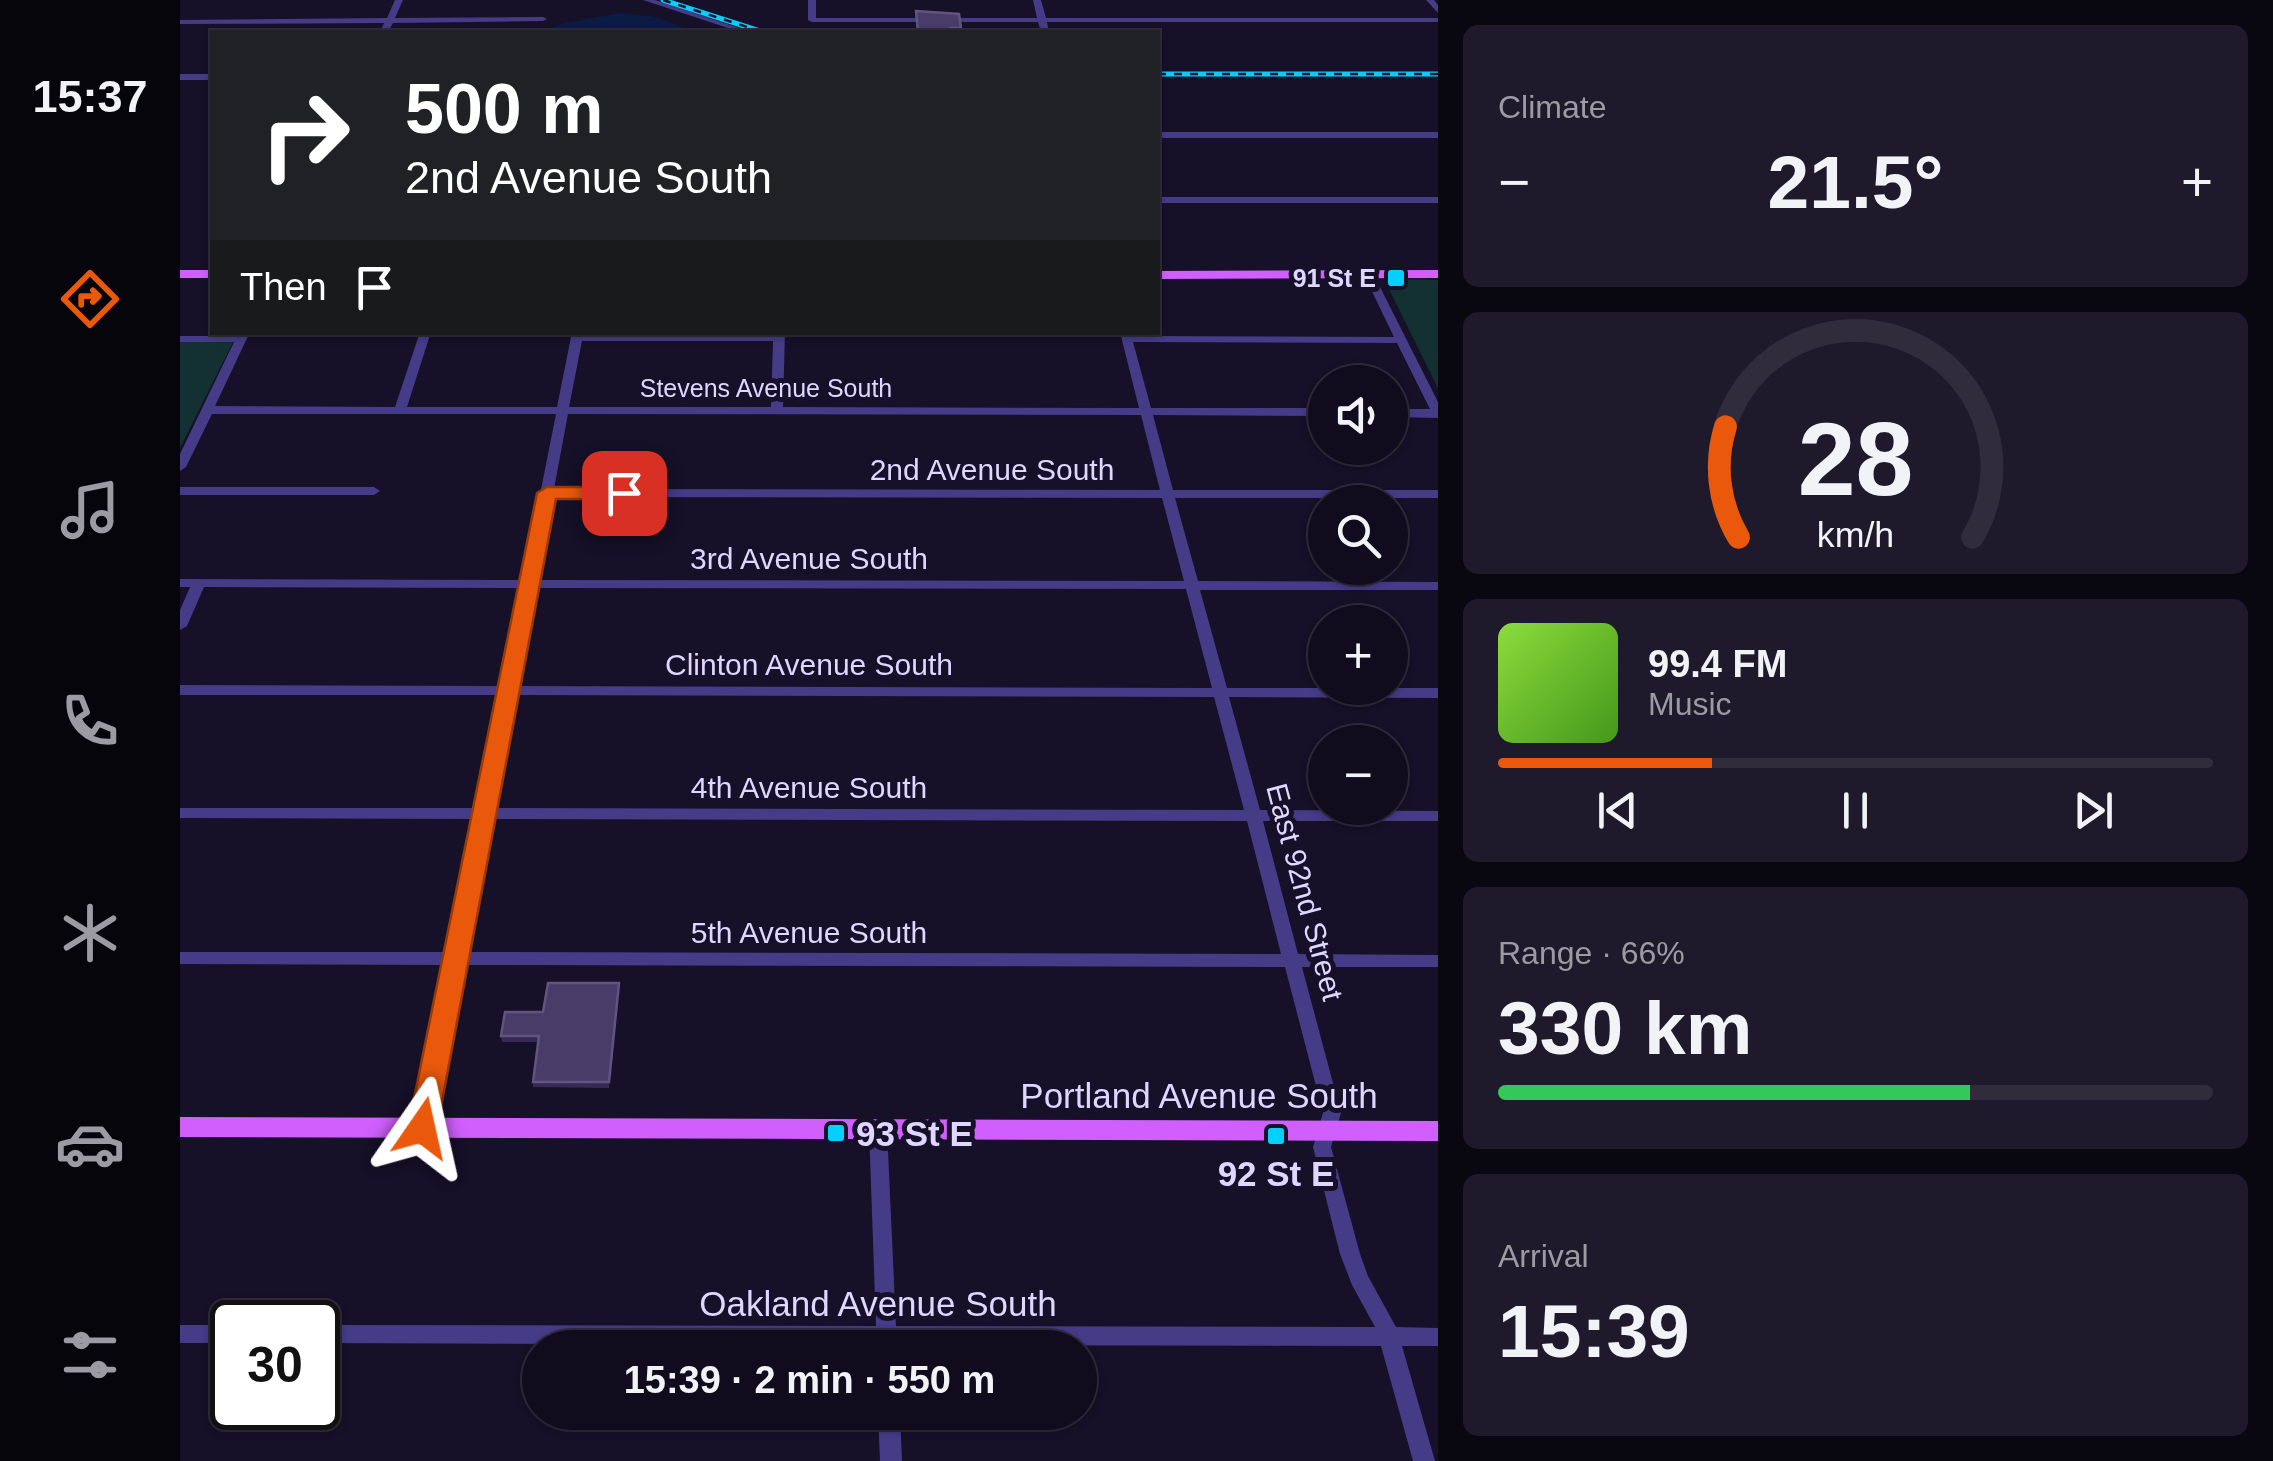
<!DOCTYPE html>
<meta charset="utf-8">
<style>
body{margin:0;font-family:Arial,sans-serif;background:#1e1a2b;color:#f1f3f6;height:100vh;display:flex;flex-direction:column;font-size:38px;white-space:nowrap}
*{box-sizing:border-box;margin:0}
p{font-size:32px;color:#9c9ba4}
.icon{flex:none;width:55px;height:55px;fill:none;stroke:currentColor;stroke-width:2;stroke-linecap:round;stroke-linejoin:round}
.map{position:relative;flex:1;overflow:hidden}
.sheet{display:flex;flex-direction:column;gap:25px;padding:25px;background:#090710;width:835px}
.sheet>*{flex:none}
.hud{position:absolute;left:30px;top:30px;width:950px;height:305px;border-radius:0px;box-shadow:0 2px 8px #0004,0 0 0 2px #302c3c;background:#202124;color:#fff;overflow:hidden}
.fabs{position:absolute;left:1128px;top:365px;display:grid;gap:20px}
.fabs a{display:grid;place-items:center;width:100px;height:100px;border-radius:50%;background:#100c1e;box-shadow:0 2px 8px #0004,0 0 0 2px #302c3c;font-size:50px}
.speed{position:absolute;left:30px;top:1300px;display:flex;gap:20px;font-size:50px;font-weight:700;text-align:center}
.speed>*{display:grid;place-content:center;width:130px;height:130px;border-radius:50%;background:#100c1e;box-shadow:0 2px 8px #0004,0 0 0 2px #302c3c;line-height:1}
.speed .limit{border:5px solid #111;border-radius:15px;background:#fff;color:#111}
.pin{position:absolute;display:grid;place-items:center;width:85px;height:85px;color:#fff;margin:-42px;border-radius:20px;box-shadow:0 5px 15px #0006}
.me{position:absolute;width:110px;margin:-55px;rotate:11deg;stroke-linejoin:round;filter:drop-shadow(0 0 8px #0008)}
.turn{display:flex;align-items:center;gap:35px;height:210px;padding:0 30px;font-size:45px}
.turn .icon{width:130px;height:130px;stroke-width:2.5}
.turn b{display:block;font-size:70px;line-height:85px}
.then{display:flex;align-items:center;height:95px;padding:0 30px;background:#0003;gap:20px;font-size:38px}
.big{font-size:75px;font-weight:700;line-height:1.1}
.sheet .tile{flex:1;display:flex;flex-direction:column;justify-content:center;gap:15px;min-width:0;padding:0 35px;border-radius:15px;background:#1e1a2b}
.sheet .dial{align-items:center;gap:0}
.dial svg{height:260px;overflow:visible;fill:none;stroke:#302c3c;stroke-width:7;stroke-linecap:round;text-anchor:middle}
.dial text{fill:#f1f3f6;stroke:none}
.song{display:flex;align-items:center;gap:30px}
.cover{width:120px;height:120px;border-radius:15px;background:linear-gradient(135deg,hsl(90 70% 55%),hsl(100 70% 35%))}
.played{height:10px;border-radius:5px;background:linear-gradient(90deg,#ea580c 30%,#302c3c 30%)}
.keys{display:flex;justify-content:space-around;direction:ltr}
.heat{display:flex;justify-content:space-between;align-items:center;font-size:55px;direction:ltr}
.charge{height:15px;border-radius:8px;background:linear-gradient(90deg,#34c759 66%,#302c3c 0)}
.trip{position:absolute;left:342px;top:1330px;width:575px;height:100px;border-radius:50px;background:#100c1e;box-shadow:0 2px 8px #0004,0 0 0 2px #302c3c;font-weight:700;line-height:100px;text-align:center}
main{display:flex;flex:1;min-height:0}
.menu{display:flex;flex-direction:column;width:180px;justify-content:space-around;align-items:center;background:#06050c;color:#9c9ba4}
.menu .icon{width:70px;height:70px}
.menu .on{color:#ea580c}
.menu b{font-size:45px;color:#f1f3f6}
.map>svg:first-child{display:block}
.green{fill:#133032}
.water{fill:#0b1b46}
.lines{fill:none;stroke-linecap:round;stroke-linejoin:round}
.minor{fill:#453b87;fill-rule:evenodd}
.major{fill:#d05ffe;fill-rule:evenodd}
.rail-casing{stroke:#04d0fe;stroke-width:5}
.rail{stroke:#161028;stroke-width:2.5;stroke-dasharray:8;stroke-linecap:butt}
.wall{fill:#362956}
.shaded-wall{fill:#21173c}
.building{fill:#483c68;stroke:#605480;stroke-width:2.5}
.route{fill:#ea580c;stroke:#983908;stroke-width:2.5}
.poi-dot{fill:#04d0fe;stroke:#161028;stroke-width:4}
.labels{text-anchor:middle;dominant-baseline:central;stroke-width:10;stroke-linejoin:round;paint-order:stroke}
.far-poi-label{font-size:25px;font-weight:bold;fill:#dfd7ff;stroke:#161028;text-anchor:end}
.far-street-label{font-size:25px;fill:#dfd7ff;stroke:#161028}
.street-label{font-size:30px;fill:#dfd7ff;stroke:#161028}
.near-street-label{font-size:35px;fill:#dfd7ff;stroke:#161028}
.near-poi-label{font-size:35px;font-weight:bold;fill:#dfd7ff;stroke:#161028;text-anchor:start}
</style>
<main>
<nav class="menu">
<b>15:37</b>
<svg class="icon on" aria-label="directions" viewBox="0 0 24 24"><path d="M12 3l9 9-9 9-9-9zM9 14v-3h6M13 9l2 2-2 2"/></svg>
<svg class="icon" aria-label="music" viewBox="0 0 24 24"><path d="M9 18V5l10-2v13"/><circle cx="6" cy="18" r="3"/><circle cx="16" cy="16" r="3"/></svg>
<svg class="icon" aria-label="phone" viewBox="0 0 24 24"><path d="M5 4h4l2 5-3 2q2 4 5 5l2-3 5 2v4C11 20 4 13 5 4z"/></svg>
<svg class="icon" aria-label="climate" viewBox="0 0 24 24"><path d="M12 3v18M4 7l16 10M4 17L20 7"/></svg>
<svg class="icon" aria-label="car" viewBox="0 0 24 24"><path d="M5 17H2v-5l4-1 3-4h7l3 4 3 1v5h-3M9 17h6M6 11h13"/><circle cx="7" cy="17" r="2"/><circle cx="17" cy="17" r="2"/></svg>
<svg class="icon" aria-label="filters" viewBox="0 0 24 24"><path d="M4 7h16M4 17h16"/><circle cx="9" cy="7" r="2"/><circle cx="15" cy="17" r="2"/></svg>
</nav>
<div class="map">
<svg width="1258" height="1461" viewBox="0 0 1258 1461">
<rect width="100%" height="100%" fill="#161028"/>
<g class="green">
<polygon points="1204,279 1258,280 1258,388"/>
<polygon points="0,342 53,342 0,448"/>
</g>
<polygon class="water" points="441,13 476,17 515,32 361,32 384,23"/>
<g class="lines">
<g class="minor">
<polygon points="215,0 223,0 215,18 363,17 367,19 363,21 213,23 208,32 200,32 204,23 0,24 0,20 207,18"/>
<polygon points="463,0 475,0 571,32 560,32"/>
<polygon points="628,0 636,0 636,18 857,18 853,0 861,0 866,18 1258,18 1258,22 867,22 869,32 861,32 858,22 632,22 628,20"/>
<polygon points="1246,0 1254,0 1258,5 1258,13"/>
<rect x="0" y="74" width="32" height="6"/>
<rect x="978" y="132" width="280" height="6"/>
<rect x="978" y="197" width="280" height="6"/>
<path d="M1189,272L1194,275L1258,402V418L1210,417V409H1250L1217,343L953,342L971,408H1145V416L973,415L993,490H1258V498H995L1018,581L1258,582V590H1020L1047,688H1258V698L1049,697L1080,810L1258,811V821H1083L1118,954L1258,955V967H1122L1161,1113L1151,1147L1180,1254L1188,1276L1216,1327L1258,1328V1346H1222L1255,1461H1233L1201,1346L717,1345V1348H697L696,1345L138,1343V1325L696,1326L689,1129L691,1124L698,1121L705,1124L707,1129L716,1326L1195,1327L1172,1285L1160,1254L1133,1147L1143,1113L1105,967L283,965L252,1128L250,1133L243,1136L236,1133L234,1128L266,965L0,964V952H269L295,819L0,818V808H297L320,695H0V685L322,686L341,588L24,587L7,626L0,630V610L10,587H0V579L343,580L376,414H32L6,467L0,471V454L54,342H0V336H58L59,332H70L35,406L215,407L240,332H251L227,407H377L392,332H404L403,335H593V332H605L603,407L959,408L940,332H951L952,336L1214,337L1184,275ZM402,341H593L591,407H389ZM388,414L961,415L980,490L374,489ZM372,497L982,498L1004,581L357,580ZM355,588L1006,589L1032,688L336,686ZM335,695L1034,697L1064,810L313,808ZM311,819L1067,821L1101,954L286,952Z"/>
<polygon points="0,487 194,487 200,491 194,495 0,495"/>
<rect x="0" y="1325" width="52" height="18"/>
<polygon points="698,1412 720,1412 722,1461 700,1461"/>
</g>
<g class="major">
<rect x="0" y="270" width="32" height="8"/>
<polygon points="1258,270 1258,278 978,279 978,271"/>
<polygon points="0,1117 1258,1121 1258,1141 0,1137"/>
</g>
<g class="rail-casing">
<g id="rail">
<polyline points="483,0 583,32"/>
<polyline points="978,74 1258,74"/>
</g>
</g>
<use href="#rail" class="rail"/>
</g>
<g class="wall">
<polygon points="736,11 781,28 781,32 736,32"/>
<polygon points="439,983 429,1088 353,1087 353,1082 358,1042 322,1042 321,1036"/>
</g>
<polygon class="shaded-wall" points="439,983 440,989 429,1088 429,1082"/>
<g class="building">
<polygon points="736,11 779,14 781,28 770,28 770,32 738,32"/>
<polygon points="368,983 439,983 429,1082 353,1082 359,1036 321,1036 325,1012 363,1012"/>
</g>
<polygon class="route" points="367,487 444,487 454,493 444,499 376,499 257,1128 253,1137 242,1140 232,1137 228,1128 357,493"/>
<g class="poi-dot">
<rect x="1206" y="268" width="20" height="20" rx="5"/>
<rect x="646" y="1123" width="20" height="20" rx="5"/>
<rect x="1086" y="1126" width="20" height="20" rx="5"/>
</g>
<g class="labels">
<g class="far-poi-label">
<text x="1196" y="278">91 St E</text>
</g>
<g class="far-street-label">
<text x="586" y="388">Stevens Avenue South</text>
</g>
<g class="street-label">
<text x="812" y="469">2nd Avenue South</text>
<text x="629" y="558">3rd Avenue South</text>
<text x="629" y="664">Clinton Avenue South</text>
<text x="629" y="787">4th Avenue South</text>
<text transform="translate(1125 892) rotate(75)">East 92nd Street</text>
<text x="629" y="932">5th Avenue South</text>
</g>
<g class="near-street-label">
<text x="1019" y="1095">Portland Avenue South</text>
<text x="698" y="1303">Oakland Avenue South</text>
</g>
<g class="near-poi-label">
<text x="676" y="1133">93 St E</text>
<text x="1096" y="1173" text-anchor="middle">92 St E</text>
</g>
</g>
</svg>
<div class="fabs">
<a><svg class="icon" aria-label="sound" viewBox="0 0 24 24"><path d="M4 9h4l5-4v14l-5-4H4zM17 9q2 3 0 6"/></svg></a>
<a><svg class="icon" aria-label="search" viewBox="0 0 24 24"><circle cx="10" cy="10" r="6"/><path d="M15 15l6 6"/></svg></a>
<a>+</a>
<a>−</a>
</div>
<div class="speed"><div class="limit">30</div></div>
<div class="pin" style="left:444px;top:493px;background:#d93025"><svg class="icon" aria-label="arrive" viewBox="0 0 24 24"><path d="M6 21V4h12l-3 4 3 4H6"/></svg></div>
<svg class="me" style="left:242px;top:1128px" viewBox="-20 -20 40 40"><path d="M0-17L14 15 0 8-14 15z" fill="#ea580c" stroke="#fff" stroke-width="4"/></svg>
<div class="trip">15:39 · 2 min · 550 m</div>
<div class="hud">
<div class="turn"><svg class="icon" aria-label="right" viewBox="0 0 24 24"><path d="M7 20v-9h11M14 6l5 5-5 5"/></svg><div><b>500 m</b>2nd Avenue South</div></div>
<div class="then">Then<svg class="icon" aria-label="arrive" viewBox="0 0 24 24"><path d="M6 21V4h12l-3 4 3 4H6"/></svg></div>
</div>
</div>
<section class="sheet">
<div class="tile"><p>Climate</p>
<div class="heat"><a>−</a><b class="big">21.5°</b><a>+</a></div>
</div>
<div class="tile dial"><svg viewBox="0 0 100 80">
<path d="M14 69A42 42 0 1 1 86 69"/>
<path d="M14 69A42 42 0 0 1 10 35" stroke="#ea580c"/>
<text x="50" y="56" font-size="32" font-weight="700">28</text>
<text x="50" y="72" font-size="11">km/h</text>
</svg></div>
<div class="tile">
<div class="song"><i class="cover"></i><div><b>99.4 FM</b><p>Music</p></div></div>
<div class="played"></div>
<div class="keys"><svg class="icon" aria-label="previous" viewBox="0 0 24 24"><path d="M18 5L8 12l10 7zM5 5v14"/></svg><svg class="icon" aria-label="pause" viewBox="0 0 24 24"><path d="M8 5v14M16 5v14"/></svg><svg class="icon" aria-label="next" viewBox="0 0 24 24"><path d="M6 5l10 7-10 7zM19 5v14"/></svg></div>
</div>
<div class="tile"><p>Range · 66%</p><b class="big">330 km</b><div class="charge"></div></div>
<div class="tile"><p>Arrival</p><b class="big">15:39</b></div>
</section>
</main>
